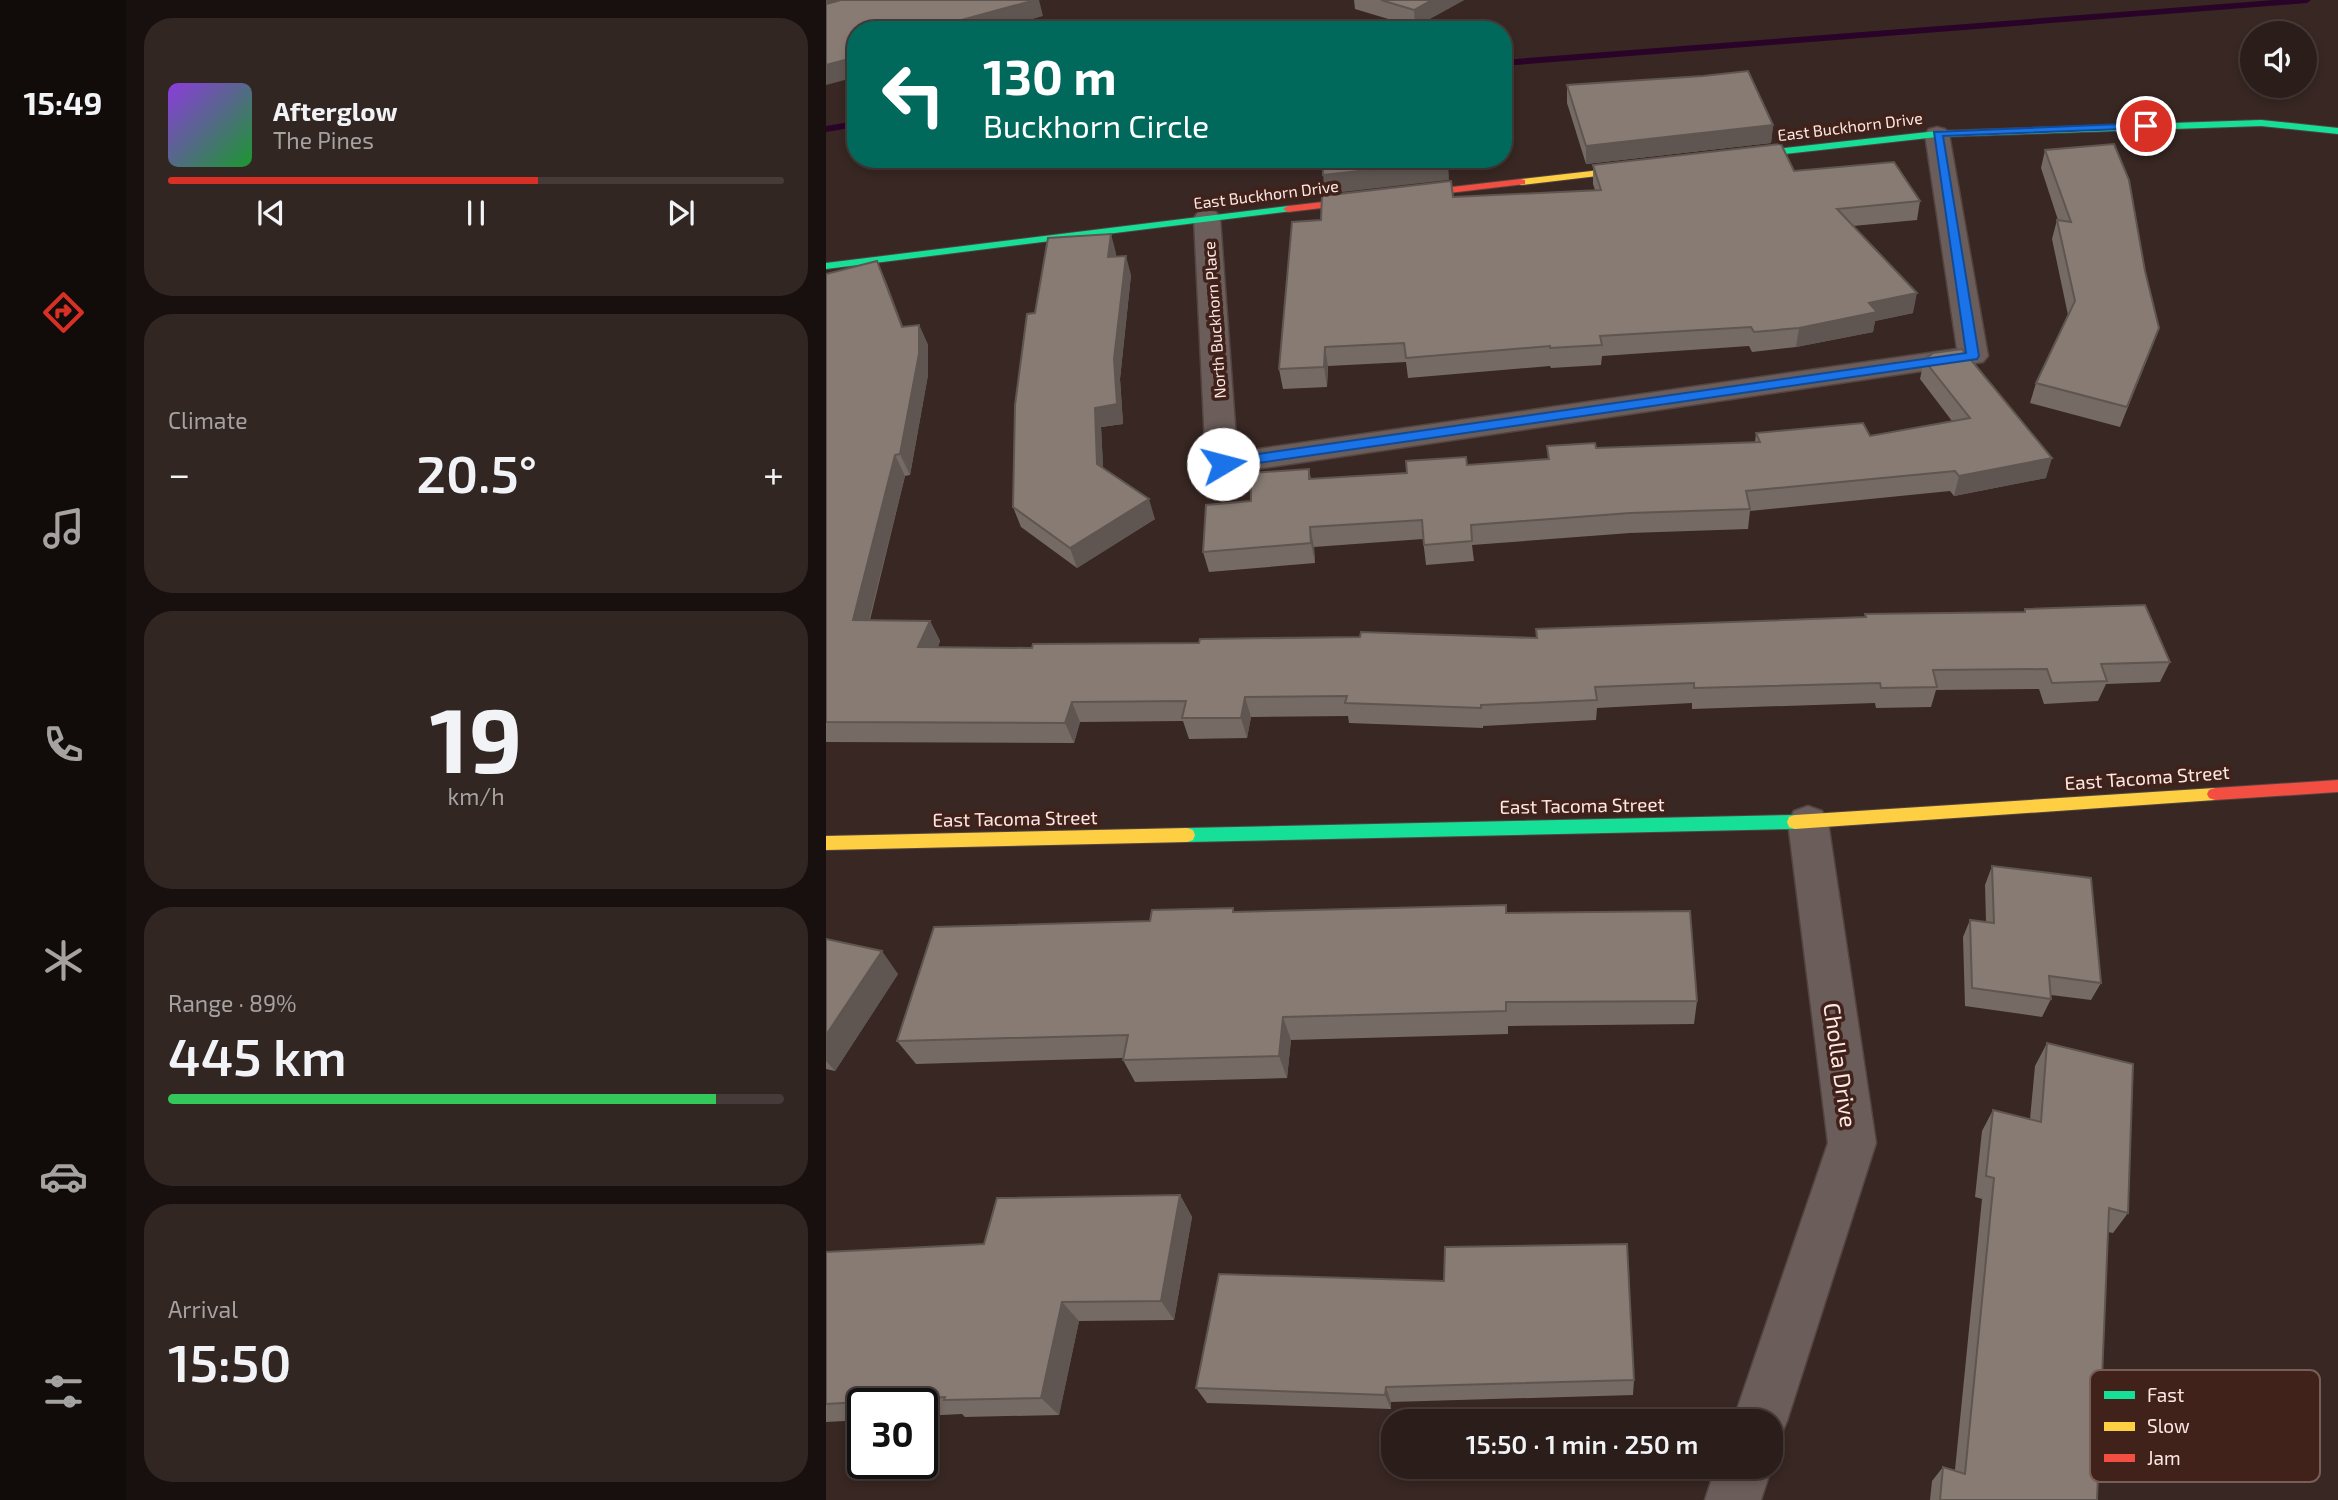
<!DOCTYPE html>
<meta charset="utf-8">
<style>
body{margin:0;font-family:"Exo 2",sans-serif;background:#322623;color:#f1f3f6;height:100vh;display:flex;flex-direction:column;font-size:26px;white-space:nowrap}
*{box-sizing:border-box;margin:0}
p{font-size:23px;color:#a5a2a2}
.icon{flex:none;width:38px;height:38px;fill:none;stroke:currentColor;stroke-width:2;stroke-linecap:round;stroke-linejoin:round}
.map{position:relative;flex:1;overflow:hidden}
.details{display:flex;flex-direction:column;gap:18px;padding:18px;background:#17100e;width:700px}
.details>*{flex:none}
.guide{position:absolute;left:21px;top:21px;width:665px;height:147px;border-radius:28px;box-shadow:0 4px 10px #0003,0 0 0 2px #463b39;background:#00695c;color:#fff;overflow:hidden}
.tools{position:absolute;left:1414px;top:21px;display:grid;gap:14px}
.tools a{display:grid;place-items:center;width:77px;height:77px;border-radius:50%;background:#2a1d1a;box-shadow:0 4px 10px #0003,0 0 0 2px #463b39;font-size:35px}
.speed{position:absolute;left:21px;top:1388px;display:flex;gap:14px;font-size:35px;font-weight:700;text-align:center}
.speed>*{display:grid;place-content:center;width:91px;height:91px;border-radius:50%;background:#2a1d1a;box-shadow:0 4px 10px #0003,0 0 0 2px #463b39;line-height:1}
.speed .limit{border:4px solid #111;border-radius:10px;background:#fff;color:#111}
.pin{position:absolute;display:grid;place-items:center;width:60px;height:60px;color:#fff;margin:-30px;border:4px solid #fff;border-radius:50%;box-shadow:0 2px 7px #0007}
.me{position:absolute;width:77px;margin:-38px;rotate:82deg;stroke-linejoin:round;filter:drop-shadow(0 0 5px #0008)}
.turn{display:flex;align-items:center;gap:24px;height:147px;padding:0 21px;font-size:32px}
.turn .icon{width:91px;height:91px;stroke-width:2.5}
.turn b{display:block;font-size:49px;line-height:60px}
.big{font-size:52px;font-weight:600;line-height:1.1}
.details .card{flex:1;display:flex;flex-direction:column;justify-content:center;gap:10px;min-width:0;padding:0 24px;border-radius:28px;background:#322623}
.details .dial{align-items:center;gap:0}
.dial b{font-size:91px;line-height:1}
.song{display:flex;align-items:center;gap:21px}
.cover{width:84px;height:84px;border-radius:10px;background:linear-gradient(135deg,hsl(270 70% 55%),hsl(130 70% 35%))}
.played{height:7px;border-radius:4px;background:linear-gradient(90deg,#d93025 60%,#463b39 60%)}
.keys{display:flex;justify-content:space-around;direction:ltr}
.heat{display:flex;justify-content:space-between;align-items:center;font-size:38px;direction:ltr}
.charge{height:10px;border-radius:5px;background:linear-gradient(90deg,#34c759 89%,#463b39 0)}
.trip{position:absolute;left:555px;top:1409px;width:402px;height:70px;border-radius:28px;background:#2a1d1a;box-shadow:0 4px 10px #0003,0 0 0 2px #463b39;font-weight:600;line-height:70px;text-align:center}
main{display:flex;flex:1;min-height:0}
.tabs{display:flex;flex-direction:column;width:126px;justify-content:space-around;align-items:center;background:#110c0a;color:#a5a2a2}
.tabs .icon{width:49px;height:49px}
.tabs .active{color:#d93025}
.tabs b{font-size:32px;color:#f1f3f6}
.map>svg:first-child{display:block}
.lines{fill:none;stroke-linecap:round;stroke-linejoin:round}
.stream{fill:#290428;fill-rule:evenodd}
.street-casing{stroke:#534441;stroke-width:3}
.fast-casing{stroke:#534441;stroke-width:2}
.slow-casing{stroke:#534441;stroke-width:2}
.jam-casing{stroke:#534441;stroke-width:2}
.street{fill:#6b5d5a;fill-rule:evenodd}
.fast{fill:#16e098;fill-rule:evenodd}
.slow{fill:#ffcf43;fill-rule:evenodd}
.jam{fill:#f24e42;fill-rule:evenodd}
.wall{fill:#756a64}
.shaded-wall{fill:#5f5651}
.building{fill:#887b74;stroke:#5f5651;stroke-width:2}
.route{fill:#1a73e8;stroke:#114b97;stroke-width:2}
.labels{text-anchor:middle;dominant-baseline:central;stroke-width:7;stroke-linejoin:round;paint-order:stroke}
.far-street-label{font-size:16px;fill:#fde8e3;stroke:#40221b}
.street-label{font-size:19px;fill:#fde8e3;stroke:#40221b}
.near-street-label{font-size:23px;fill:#fde8e3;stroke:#40221b}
.key{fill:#40221b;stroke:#795d57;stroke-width:2}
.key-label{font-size:19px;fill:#fde8e3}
</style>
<main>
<nav class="tabs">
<b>15:49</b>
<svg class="icon active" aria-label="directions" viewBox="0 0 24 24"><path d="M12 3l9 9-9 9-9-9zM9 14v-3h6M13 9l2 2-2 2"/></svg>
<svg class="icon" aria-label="music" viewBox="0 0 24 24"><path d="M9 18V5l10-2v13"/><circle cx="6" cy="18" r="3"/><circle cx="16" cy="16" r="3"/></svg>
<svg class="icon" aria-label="phone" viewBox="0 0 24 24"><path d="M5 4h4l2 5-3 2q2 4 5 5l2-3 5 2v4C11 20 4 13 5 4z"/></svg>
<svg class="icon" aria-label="climate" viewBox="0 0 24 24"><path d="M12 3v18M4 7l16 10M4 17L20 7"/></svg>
<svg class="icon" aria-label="car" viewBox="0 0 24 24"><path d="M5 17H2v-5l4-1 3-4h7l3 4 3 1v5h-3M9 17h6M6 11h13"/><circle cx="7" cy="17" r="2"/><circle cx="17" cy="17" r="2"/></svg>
<svg class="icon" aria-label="filters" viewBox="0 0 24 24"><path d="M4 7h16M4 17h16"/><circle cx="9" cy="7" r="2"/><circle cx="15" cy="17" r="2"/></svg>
</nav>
<section class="details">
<div class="card">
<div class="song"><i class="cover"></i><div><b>Afterglow</b><p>The Pines</p></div></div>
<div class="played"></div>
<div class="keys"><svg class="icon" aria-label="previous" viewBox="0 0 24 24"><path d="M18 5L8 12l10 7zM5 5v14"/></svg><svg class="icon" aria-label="pause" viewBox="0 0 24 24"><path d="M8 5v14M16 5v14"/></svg><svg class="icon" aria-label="next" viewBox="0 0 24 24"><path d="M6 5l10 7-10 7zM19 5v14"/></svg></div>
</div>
<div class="card"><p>Climate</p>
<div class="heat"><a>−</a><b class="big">20.5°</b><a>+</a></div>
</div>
<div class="card dial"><b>19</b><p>km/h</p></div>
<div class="card"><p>Range · 89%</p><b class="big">445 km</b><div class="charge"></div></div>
<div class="card"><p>Arrival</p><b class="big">15:50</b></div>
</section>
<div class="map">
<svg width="1512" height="1500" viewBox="0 0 1512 1500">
<rect width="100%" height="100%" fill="#382723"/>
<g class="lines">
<g class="stream">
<polygon points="1448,0 1485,0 1481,3 677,66 677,60"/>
<polygon points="30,121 30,127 0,132 0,126"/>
</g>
<g class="street-casing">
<g id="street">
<polygon points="1111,127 1119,129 1123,134 1162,356 1157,362 396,474 385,471 380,464 368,218 372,212 381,210 390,212 394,218 411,452 1131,349 1099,134 1103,129"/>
<polygon points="982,806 996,811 1002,822 1050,1143 961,1421 953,1440 945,1444 945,1421 907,1421 1002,1143 962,822 968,811"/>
<polygon points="945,1464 946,1466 935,1500 879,1500 890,1466"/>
</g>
</g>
<g class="fast-casing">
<g id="fast">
<polygon points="1435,120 1512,128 1512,134 1435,126 1111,137 906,160 901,157 906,154 1111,131"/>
<polygon points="462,206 467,209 466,211 0,269 0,263"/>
<polygon points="969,815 975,817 977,822 975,827 969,829 361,842 355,840 353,835 355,830 361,828"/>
</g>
</g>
<g class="slow-casing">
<g id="slow">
<polygon points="818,165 822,166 822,170 695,185 690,182 695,179"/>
<polygon points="1389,788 1395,790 1397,794 1395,798 1389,800 969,829 963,827 961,822 963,817 969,815"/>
<polygon points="361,828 367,830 369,835 367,840 361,842 0,850 0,836"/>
</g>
</g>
<g class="jam-casing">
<g id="jam">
<polygon points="695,179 699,180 699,184 462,212 457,209 462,206"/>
<polygon points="1512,780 1512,792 1389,800 1383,798 1381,794 1383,790 1389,788"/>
</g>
</g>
<use href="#street" class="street"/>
<use href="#fast" class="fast"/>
<use href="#slow" class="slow"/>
<use href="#jam" class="jam"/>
</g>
<g class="wall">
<polygon points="528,0 638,0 589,27 529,9"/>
<polygon points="741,85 947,125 945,143 760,164 741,103"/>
<polygon points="1219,150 1326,347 1294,427 1204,403 1210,383 1242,315 1226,239 1231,220 1232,220 1215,168"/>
<polygon points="767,165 968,171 1094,201 1091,220 1027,226 1087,313 1049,321 1047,332 970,347 926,352 923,346 776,356 775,365 725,368 724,366 582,378 580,362 502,366 501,387 457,389 453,369 495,220 627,197 769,190 767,184"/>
<polygon points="290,253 290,256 305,275 294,379 297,424 275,427 277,468 329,519 251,568 195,527 187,507 209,313"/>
<polygon points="51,261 77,327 93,325 102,345 102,375 84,475 79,476 44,620 104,621 114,641 112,647 206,648 711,638 1039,617 1039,614 1198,612 1199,609 1344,662 1334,682 1280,684 1272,701 1218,704 1213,689 1110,690 1105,707 1050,708 1049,703 866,709 866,703 771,708 770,720 657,726 657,728 523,723 522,716 425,717 421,738 363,739 357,721 254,722 248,743 0,742 0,274"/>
<polygon points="1098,360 1220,478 1128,496 1124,491 924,511 922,529 804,533 646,545 648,561 600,565 597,539 488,547 489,563 383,572 377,552 425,501 483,469 485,479 581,473 641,465 722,459 721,446 770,448 929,442 930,433 1044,436 1126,421 1094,379"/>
<polygon points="1166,866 1275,983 1265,1000 1225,995 1225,999 1216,1017 1139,1006 1137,937 1144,920 1160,922 1159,885"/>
<polygon points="409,912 680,913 871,1001 868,1024 682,1026 682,1034 465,1040 461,1078 309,1082 297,1060 297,1058 90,1064 71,1041 324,921"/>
<polygon points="0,939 72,974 9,1071 0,1069"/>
<polygon points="1221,1043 1302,1213 1287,1233 1282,1232 1271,1500 1104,1500 1106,1481 1117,1467 1129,1470 1156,1199 1149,1197 1156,1131 1167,1110 1204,1119 1209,1066"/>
<polygon points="354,1195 366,1217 348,1320 253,1321 233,1415 139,1417 136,1414 96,1416 96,1404 37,1404 37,1420 0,1422 0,1252 158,1244"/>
<polygon points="808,1380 807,1395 565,1402 565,1409 381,1403 370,1388"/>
</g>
<g class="shaded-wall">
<polygon points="0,0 20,0 0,6"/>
<polygon points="209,0 213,0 217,16 169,30 99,30"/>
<polygon points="606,0 638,0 589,27 588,10"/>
<polygon points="30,57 30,77 0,85 0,65"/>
<polygon points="947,125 945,143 760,164 760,146"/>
<polygon points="622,161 623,180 499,194 497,175"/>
<polygon points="285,234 290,253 288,276 282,257"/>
<polygon points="300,256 305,275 294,379 297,424 275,427 278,484 271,464 269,408"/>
<polygon points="51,261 60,281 85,348 76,327"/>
<polygon points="1091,293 1087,313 1049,321 1047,332 970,347 973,328 1043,303"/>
<polygon points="93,325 102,345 102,375 84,475 74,454"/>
<polygon points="499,347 502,366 501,387 498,367"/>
<polygon points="69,455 79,476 38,640 27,620"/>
<polygon points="1226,458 1220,478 1128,496 1133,476"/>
<polygon points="323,499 329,519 251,568 244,548"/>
<polygon points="484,527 488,547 489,563 485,543"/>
<polygon points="104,621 114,641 103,668 92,647"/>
<polygon points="419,697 425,717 421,738 415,718"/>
<polygon points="246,702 254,722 248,743 239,723"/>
<polygon points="56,951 72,974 9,1071 0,1061 0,1035"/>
<polygon points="457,1017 465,1040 461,1078 453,1056"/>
<polygon points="354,1195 366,1217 348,1320 335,1301"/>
<polygon points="236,1302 253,1321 233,1415 215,1398"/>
<polygon points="560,1387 565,1402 565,1409 559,1395"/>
</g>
<g class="building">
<polygon points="15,0 209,0 99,30 30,30 30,57 0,65 0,4"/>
<polygon points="555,0 606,0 588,10"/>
<polygon points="922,71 947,125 760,146 741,85 877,76"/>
<polygon points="955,144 968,171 1068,162 1094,201 1011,209 1091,293 1043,303 1051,312 973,328 928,332 925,327 774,336 776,345 724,348 724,346 580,358 578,343 499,347 498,367 453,369 466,222 495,220 496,196 625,181 627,197 775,190 767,165"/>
<polygon points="1288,144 1303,180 1319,271 1333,328 1301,407 1210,383 1249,301 1231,220 1245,222 1219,150"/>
<polygon points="497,159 622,159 622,161 497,175"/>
<polygon points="285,234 282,257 300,256 288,359 291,404 269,408 271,464 323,499 244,548 187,507 189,405 201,314 209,313 222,238"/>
<polygon points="51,261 76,327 93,325 93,354 74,454 69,455 27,620 104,621 92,647 206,648 207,644 373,643 374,639 534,637 535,632 711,638 710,629 1040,617 1039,614 1199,612 1199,609 1319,605 1344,662 1275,664 1281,681 1226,683 1221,669 1107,670 1111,687 1055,688 1054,683 868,688 868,683 769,687 771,700 655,705 655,708 519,703 521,696 419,697 415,718 356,718 360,701 246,702 239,723 0,722 0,274"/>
<polygon points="1136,349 1226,458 1133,476 1129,471 920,491 924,509 804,513 645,525 646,541 598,545 596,520 484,527 485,543 377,552 380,505 425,501 425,473 483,469 483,479 581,473 580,461 640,457 641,465 723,459 721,446 769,443 770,448 934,442 930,433 1037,423 1044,436 1144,418 1098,360 1107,353"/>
<polygon points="1166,866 1265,878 1275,983 1223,976 1225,999 1146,988 1144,920 1168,923"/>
<polygon points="680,905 680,913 864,911 871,1001 680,1002 680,1011 457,1017 453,1056 297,1060 302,1035 71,1041 108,927 324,921 326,910 407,908 407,912"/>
<polygon points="0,939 56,951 0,1035"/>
<polygon points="1221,1043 1307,1064 1302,1213 1283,1208 1271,1500 1114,1500 1117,1467 1139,1474 1168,1178 1160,1176 1167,1110 1215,1122"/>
<polygon points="354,1195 335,1301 236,1302 215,1398 118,1400 119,1397 0,1404 0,1252 158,1244 171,1198"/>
<polygon points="801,1244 808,1380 560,1387 559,1395 370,1388 393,1274 618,1281 619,1247"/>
</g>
<polygon class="route" points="1320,123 1323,124 1323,128 1117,136 1153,356 1151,359 397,468 390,464 397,459 1140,353 1108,132"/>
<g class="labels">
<g class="far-street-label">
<text transform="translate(1024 126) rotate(-7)">East Buckhorn Drive</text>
<text transform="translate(440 194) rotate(-7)">East Buckhorn Drive</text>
<text transform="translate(388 320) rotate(-94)">North Buckhorn Place</text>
</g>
<g class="street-label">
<text transform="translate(1321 777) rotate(-4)">East Tacoma Street</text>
<text transform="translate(756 805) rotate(-1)">East Tacoma Street</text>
<text transform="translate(189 818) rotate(-1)">East Tacoma Street</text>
</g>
<g class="near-street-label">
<text transform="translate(1015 1065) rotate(82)">Cholla Drive</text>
</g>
</g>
<rect x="1264" y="1370" width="230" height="112" rx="10" class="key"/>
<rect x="1278" y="1391" width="31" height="8" fill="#16e098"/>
<rect x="1278" y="1422" width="31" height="9" fill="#ffcf43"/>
<rect x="1278" y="1454" width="31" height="8" fill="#f24e42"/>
<g class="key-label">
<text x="1321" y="1402">Fast</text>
<text x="1321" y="1433">Slow</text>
<text x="1321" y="1465">Jam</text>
</g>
</svg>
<div class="tools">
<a><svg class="icon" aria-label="sound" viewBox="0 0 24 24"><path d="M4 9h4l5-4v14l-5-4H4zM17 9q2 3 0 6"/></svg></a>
</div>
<div class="speed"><div class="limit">30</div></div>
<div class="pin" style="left:1320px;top:126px;background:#d93025"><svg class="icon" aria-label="arrive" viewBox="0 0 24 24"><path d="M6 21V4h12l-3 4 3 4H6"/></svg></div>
<svg class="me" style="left:397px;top:464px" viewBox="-20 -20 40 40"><circle r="19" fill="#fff"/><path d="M0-13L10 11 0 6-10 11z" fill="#1a73e8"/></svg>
<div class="trip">15:50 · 1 min · 250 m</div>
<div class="guide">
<div class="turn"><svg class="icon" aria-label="left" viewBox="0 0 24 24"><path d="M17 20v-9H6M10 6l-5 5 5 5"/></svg><div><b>130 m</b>Buckhorn Circle</div></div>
</div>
</div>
</main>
